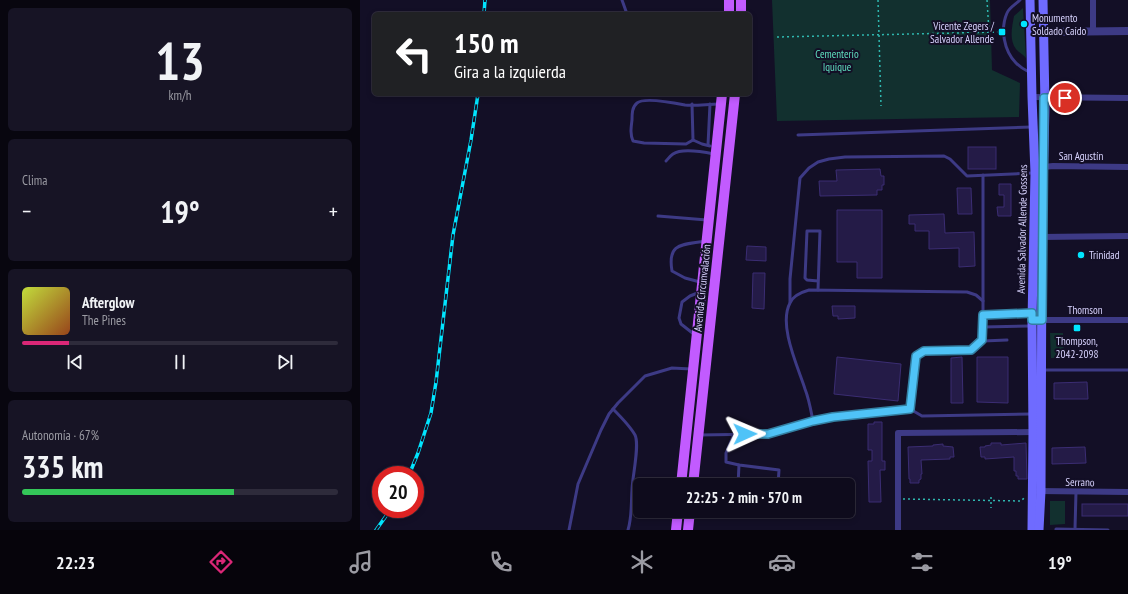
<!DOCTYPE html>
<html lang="es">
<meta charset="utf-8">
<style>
body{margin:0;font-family:"PT Sans Narrow",sans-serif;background:#171425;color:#f1f3f6;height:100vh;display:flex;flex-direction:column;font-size:15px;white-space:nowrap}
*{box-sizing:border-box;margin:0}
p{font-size:13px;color:#9b9ba3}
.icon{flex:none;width:22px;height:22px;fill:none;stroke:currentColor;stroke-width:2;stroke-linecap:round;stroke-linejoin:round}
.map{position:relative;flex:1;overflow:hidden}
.drawer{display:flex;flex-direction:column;gap:8px;padding:8px;background:#08060f;width:360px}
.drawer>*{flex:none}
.banner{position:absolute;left:12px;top:12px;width:380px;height:84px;border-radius:6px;box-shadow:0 2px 6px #0003,0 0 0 1px #2e2b3b;background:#202124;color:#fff;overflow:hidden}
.speed{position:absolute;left:12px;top:466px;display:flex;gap:8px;font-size:20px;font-weight:700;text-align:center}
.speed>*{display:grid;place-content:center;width:52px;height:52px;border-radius:50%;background:#0e0b1c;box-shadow:0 2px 6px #0003,0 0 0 1px #2e2b3b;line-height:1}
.speed .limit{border:6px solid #d22;background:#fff;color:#111}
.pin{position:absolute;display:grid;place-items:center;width:34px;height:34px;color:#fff;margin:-17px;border:2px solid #fff;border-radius:50%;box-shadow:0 1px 4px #0007}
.me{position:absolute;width:44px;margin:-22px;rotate:89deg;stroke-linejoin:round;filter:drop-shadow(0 0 3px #0008)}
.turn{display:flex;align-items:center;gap:14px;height:84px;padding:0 16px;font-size:18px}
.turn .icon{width:52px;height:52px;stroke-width:2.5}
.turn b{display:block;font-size:28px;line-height:34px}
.big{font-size:30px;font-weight:700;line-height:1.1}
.drawer .tile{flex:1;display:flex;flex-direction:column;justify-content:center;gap:6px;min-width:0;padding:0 14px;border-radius:6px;background:#171425}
.drawer .dial{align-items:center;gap:0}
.dial b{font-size:52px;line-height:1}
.song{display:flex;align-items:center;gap:12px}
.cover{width:48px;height:48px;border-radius:6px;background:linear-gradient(135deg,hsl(70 70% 55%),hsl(20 70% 35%))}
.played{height:4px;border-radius:2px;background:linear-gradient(90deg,#db2777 15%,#2e2b3b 15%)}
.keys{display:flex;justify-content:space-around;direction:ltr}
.heat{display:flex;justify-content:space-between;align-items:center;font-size:22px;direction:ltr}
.charge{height:6px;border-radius:3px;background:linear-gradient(90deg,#34c759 67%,#2e2b3b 0)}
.trip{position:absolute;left:273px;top:478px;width:222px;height:40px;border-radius:6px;background:#0e0b1c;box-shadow:0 2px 6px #0003,0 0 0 1px #2e2b3b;font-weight:700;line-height:40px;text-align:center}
.tab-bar{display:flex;height:64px;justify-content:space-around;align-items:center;background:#06040b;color:#9b9ba3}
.tab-bar .icon{width:28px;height:28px}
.tab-bar .on{color:#db2777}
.tab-bar b{font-size:18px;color:#f1f3f6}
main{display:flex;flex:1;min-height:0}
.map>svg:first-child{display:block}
.green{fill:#12302f}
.building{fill:#241b47;stroke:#3b2d73}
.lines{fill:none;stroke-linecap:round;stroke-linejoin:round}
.path{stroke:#2fb8b0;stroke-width:1.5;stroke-dasharray:2 3;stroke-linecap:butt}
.service{stroke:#3d3a85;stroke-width:3}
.minor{stroke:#3d3a85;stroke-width:6}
.tertiary{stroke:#3d3a85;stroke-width:8}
.secondary{stroke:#6f6bff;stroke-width:9}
.primary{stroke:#c25bff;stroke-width:10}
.rail-casing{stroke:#00e5ff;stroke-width:3.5}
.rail{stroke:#130f26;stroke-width:2;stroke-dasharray:6;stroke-linecap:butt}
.route-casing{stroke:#337fa1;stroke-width:10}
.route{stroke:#4fc3f7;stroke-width:7}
.poi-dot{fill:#00e5ff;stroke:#130f26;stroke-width:1.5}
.labels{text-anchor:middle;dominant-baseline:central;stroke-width:4;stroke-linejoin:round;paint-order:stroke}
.poi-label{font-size:11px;fill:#d9d4ff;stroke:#130f26;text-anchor:start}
.park-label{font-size:11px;fill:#5fe0c0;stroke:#130f26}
.street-label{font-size:11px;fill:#d9d4ff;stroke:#130f26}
</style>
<main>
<section class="drawer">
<div class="tile dial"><b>13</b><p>km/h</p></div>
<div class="tile"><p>Clima</p>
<div class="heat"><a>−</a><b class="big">19°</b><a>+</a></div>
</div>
<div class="tile">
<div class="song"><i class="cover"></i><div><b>Afterglow</b><p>The Pines</p></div></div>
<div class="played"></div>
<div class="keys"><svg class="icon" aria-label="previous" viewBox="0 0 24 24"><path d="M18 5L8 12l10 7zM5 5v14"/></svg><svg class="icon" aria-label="pause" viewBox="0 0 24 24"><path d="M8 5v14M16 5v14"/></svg><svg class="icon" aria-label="next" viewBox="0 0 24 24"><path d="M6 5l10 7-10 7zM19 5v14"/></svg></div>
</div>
<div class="tile"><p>Autonomía · 67%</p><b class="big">335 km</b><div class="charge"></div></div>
</section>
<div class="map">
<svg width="768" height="530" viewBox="0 0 768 530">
<rect width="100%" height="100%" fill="#130f26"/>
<g class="green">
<polygon points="412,0 630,0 632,70 660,83 659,117 417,121"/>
<path d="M663,8L666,58C663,54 659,53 656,49C649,40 652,27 654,16Z"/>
<polygon points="703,333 704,358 691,358 690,333"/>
<polygon points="690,501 705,501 705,524 690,525"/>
</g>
<g class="building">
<polygon points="709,15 710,23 692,23 692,16"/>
<rect x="608" y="147" width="28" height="22"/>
<polygon points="520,169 521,176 524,176 524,185 522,185 522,190 517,190 517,195 460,196 459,181 477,181 476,170"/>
<polygon points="639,184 651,184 651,216 638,216 637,207 644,207 644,195 639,195"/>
<polygon points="597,188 611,188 612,214 598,214"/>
<polygon points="477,210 522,210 522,278 497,278 497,262 477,262"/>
<polygon points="584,214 585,233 614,232 615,266 599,267 599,248 569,249 569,231 555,231 555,224 549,224 549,215"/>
<polygon points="387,246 406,247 406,261 386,260"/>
<polygon points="393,273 405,273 404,309 392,308"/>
<polygon points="472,306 495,306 495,318 478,319 478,316 473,316"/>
<polygon points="477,357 541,364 538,401 474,394"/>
<polygon points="602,357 603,403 591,403 591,358"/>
<polygon points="617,357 648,357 648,403 617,402"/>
<polygon points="727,382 728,399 694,399 694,383"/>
<polygon points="514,422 522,422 522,461 525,461 525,470 520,470 521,502 509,502 508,461 512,461 512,450 508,450 508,424 514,424"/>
<polygon points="631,443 641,443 641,445 666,443 667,479 658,479 658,476 656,476 656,471 654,471 654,457 625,459 625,457 621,457 620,447 625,447 625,446 631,445"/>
<polygon points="583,444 583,446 593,447 594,457 590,457 590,459 561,460 562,474 561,474 561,479 559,480 559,483 550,483 550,479 549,479 548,447 573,446 573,445"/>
<polygon points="725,447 726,463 692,464 692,448"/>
<rect x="722" y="504" width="46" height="12"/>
</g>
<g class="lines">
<g class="path">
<polyline points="518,0 521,106"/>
<polyline points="627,0 629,32"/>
<polyline points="417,37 640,32"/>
<polyline points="631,497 631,508"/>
<polyline points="543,499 661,501 664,498"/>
</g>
<g class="service">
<polyline points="262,0 267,14"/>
<path d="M660,0C656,4 649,8 647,13C640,29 644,51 656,63C660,67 665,70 669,72"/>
<polyline points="332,104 333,140"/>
<polyline points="438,135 671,127"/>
<path d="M333,140L326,144L284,143L273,141C270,134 271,128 272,120C272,114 272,107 277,103C284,97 315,103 325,105C336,106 348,104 359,104"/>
<polyline points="333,140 342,144 350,146"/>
<polyline points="348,145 350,104"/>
<path d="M306,161C308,159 310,156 313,154C322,148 344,152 354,154"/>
<polyline points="623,175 623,301"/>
<polyline points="298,216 347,220"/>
<path d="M340,282L325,278L312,271C307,242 323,245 345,241"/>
<polyline points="458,290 460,231 447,231 445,278 447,280 458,281"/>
<polyline points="430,302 430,279 440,178 449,168 458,162 469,159 485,157 584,156 590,159 607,176 673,173"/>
<polyline points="623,327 623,315"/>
<polyline points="335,335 321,324 319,318 322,302 330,296 340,292"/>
<polyline points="623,341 647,340"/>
<polyline points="683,370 768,370"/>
<path d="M253,409C260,416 270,426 275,435C280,445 272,478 272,490C271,504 272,517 268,530"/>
<polyline points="550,409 562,416 671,414"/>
<path d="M453,421C451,411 449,399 445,389C438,367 418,325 430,303C433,295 442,292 449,290L607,292L616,295L623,301V315L671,313"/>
<polyline points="374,434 366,453 366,462 379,465 419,470 418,485"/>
<polyline points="339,435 408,434 473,417 550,409 556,356 564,351 611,350 623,341 623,327 671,326"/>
<polyline points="378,485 379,465"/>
<polyline points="715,529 716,492"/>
<polyline points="209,530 218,484 241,430 249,414 258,403 285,376 312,368 331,369"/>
<polyline points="696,530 696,529 748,530"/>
</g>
<g class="minor">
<polyline points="733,0 733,31"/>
<polyline points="672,97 768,98"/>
<polyline points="682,168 684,167 693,166 768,167"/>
<polyline points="680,237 768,236"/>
<polyline points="680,320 768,320"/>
<polyline points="678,491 768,492"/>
<polyline points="538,530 538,433 673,432"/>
</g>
<polyline class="tertiary" points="684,32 768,31"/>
<g class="secondary">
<polyline points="670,0 672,97 675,173 672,320 673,432 672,530"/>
<polyline points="679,530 681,491 682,237 685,105 683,0"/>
</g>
<g class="primary">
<polyline points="369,0 369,14"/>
<polyline points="381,0 381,14"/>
<polyline points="321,485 362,94"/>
<polyline points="333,485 375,94"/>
<polyline points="316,530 318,511"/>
<polyline points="328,530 330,511"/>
</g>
<g class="rail-casing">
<g id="rail">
<polyline points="124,14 125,0"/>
<polyline points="49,475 58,453 71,413 76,382 93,235 111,140 118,94"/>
<polyline points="16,530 31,509"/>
</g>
</g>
<use href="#rail" class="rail"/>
</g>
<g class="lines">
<g class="route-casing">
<polyline id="route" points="385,434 408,434 453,421 473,417 550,409 556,356 564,351 611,350 622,340 623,315 672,313 672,320 682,320 684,98 705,98"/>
</g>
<use href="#route" class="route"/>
</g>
<g class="poi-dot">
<circle cx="664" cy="24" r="4"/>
<rect x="638" y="28" width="8" height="8" rx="2"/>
<circle cx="721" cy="255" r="4"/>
<rect x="713" y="324" width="8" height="8" rx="2"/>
</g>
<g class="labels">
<g class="poi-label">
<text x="672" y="18">Monumento<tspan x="672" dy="13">Soldado Caído</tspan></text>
<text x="634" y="26" text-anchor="end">Vicente Zegers /<tspan x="634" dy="13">Salvador Allende</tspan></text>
<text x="729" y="255">Trinidad</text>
<text x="717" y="341" text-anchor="middle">Thompson,<tspan x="717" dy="13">2042-2098</tspan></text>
</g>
<g class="park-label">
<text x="477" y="54">Cementerio<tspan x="477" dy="13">Iquique</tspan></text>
</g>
<g class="street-label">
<text x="721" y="156">San Agustín</text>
<text transform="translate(662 229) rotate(-89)">Avenida Salvador Allende Gossens</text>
<text transform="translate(342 288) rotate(-84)">Avenida Circunvalación</text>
<text x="725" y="310">Thomson</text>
<text transform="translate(720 482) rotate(1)">Serrano</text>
</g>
</g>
</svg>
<div class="speed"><div class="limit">20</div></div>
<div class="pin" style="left:705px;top:98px;background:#d93025"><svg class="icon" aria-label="arrive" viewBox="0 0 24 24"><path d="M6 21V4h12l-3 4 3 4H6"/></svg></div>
<svg class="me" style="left:385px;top:434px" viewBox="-20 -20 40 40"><path d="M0-17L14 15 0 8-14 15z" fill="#4fc3f7" stroke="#fff" stroke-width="4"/></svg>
<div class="trip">22:25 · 2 min · 570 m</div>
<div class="banner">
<div class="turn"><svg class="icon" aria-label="left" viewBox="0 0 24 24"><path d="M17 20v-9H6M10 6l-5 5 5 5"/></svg><div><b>150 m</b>Gira a la izquierda</div></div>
</div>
</div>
</main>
<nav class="tab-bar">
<b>22:23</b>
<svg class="icon on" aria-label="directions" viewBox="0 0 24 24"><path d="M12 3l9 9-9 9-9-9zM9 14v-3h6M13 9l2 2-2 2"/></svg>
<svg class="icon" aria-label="music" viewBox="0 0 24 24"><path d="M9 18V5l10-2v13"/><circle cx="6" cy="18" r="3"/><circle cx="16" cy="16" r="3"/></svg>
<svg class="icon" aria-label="phone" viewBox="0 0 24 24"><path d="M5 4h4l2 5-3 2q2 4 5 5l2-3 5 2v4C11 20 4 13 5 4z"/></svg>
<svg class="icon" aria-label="climate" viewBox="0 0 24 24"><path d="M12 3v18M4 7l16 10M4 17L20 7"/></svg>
<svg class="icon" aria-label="car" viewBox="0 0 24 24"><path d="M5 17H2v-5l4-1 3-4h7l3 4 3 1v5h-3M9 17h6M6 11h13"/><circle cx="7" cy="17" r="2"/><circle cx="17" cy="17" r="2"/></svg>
<svg class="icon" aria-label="filters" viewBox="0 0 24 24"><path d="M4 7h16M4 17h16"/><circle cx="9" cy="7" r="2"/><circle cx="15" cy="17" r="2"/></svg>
<b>19°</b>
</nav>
